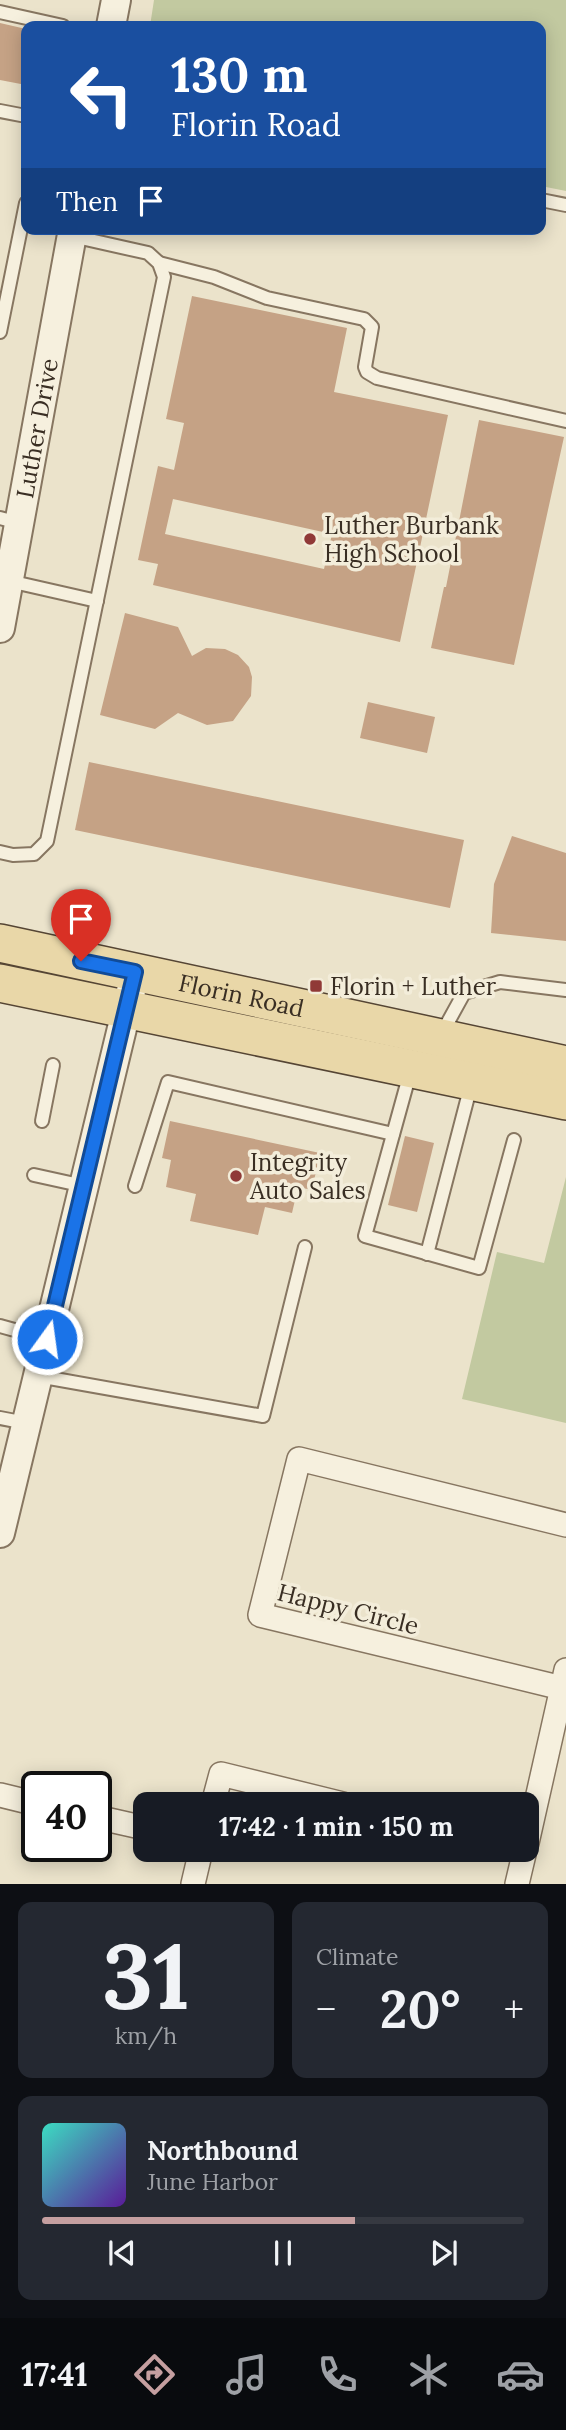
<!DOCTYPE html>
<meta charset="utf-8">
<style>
body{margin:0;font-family:Lora,serif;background:#242831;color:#f1f3f6;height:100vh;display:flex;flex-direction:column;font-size:26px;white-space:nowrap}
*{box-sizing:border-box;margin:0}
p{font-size:23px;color:#9ea1a6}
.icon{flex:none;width:38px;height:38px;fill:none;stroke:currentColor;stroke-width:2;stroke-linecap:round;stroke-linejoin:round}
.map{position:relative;height:1884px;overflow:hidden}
.drawer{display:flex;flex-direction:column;gap:18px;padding:18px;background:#0d0f14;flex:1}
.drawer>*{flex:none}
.banner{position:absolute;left:21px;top:21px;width:525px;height:214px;border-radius:14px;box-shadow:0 4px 18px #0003;background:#1a4fa0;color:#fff;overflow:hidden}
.speed{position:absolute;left:21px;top:1771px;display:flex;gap:14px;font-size:35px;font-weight:700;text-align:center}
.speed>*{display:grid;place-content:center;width:91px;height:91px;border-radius:50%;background:#171b24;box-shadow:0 4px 18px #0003;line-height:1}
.speed .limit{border:4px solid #111;border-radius:10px;background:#fff;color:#111}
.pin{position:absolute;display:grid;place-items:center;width:60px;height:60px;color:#fff;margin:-72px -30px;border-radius:50% 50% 50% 0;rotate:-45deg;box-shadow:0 0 7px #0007}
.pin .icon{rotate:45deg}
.me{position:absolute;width:77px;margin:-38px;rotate:14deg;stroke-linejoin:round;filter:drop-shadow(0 0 5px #0008)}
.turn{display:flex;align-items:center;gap:24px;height:147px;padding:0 35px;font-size:32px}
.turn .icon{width:91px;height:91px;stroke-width:2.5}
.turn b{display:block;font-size:49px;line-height:60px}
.then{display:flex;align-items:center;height:66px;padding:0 35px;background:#0003;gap:14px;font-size:26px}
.big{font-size:52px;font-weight:700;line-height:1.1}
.drawer .tile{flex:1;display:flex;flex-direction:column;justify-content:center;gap:10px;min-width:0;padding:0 24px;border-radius:14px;background:#242831}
.drawer .dial{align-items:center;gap:0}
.dial b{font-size:91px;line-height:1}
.song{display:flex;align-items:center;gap:21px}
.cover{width:84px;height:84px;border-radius:10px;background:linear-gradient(135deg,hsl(170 70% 55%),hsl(270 70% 35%))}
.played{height:7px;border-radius:4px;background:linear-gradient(90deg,#c59fa0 65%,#363941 65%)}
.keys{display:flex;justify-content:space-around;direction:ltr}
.heat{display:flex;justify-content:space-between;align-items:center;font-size:38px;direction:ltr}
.drawer .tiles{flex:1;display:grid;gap:18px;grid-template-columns:1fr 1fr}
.tile:last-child{grid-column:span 2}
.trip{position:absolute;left:133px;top:1792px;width:406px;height:70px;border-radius:14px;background:#171b24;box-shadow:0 4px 18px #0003;font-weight:700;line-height:70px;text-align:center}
.dock{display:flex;height:112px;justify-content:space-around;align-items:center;background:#090b0e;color:#9ea1a6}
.dock .icon{width:49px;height:49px}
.dock .current{color:#c59fa0}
.dock b{font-size:32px;color:#f1f3f6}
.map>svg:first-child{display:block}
.green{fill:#c2c9a0}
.building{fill:#c5a285;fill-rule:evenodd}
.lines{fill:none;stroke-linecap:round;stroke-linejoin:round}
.service-casing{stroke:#877661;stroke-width:16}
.minor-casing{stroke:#877661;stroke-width:26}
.tertiary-casing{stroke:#877661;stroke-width:32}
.primary-casing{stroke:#554534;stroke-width:40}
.service{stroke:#f6f0de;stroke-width:12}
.minor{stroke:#f6f0de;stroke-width:23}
.tertiary{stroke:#f6f0de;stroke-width:28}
.primary{stroke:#e9d7a8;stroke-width:37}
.route-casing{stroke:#114b97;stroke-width:18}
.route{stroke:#1a73e8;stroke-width:12}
.poi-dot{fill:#903937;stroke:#f3edda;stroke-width:2.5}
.labels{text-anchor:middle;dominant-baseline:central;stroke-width:7;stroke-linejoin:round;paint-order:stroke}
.street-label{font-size:24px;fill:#392e23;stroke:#f3edda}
.poi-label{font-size:24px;fill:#392e23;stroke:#f3edda;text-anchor:start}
</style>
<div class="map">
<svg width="566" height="1884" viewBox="0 0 566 1884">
<rect width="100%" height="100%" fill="#ebe3cb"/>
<g class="green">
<polygon points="154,0 566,0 566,191 541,186 541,26 150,26"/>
<polygon points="566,1177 566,1423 462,1399 497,1252 544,1263"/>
</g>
<g class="building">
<polygon points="0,23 26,29 26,85 0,80"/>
<path d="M192,296L347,328L334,392L448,415L400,642L153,585L158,564L138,560L158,466L174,470L184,423L166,419ZM173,499L332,534L324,569L165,534Z"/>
<polygon points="479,420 564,437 514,665 431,648 444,587 446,587"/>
<polygon points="125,613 178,627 192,656 206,648 225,649 238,655 249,667 252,677 251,696 233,721 207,725 178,713 155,729 100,715"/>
<polygon points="368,702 435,717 427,753 360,738"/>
<polygon points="89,762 464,840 450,908 75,830"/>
<polygon points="512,836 566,853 566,941 491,933 494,884"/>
<polygon points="170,1121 320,1153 312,1190 298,1187 292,1213 265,1207 258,1235 190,1221 196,1194 166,1187 171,1160 162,1158"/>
<polygon points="405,1136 434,1143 417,1212 388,1205"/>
</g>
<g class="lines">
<g class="service-casing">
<g id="service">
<polyline points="0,12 63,26"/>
<polyline points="0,111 26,116"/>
<polyline points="541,200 566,205"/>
<polyline points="159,263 214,277 267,298 364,319 372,327 365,367 367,372 377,378 566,421"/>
<polyline points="0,332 26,203"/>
<polyline points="0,518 19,523"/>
<polyline points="9,581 97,601"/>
<polyline points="0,852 13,855 34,854 47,841 164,277 159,263 148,253 72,236"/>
<polyline points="442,1033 464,993 500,982 566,990"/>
<polyline points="410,1073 365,1236 479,1268 514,1140"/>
<polyline points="42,1121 53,1065"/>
<polyline points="34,1175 84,1186"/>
<polyline points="135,1186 168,1082 393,1134"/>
<polyline points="427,1254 471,1085"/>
<polyline points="0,1326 47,1339"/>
<polyline points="38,1376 263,1416 305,1247"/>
<polyline points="0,1418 26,1423"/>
</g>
</g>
<g class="minor-casing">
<g id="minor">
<polyline points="562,1688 260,1615 299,1459 566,1525"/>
<polyline points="0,1795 37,1804"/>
<polyline points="213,1804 221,1774 343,1804"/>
<polyline points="96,1817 145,1828"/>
<polyline points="527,1843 566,1670"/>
<polyline points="193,1884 201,1850"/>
<polyline points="517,1884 525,1850"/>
</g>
</g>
<g class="tertiary-casing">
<g id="tertiary">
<polyline points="111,26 116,0"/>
<path id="s1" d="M0,628L73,229"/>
<polyline points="0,1533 131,991"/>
</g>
</g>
<g class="primary-casing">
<g id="primary">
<path id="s2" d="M0,943L566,1065"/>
<polyline points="0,983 566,1101"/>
</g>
</g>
<use href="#service" class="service"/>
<use href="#minor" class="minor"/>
<use href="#tertiary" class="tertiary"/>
<use href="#primary" class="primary"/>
</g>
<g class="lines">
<g class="route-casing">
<polyline id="route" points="47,1339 135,972 81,961"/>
</g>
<use href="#route" class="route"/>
</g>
<g class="poi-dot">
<circle cx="310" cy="539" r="7"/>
<rect x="309" y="979" width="14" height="14" rx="3.5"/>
<circle cx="236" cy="1176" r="7"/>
</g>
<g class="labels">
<g class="street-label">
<text stroke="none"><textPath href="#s1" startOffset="203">Luther Drive</textPath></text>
<text stroke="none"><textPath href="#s2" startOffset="247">Florin Road</textPath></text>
<text transform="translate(348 1609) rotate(14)">Happy Circle</text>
</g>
<g class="poi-label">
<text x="324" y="525">Luther Burbank<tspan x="324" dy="28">High School</tspan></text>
<text x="330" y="986">Florin + Luther</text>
<text x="250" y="1162">Integrity<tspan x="250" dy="28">Auto Sales</tspan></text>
</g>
</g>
</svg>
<div class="speed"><div class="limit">40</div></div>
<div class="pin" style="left:81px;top:961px;background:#d93025"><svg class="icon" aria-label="arrive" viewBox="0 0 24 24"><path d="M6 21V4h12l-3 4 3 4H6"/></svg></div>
<svg class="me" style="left:47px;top:1339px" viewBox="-20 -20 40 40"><circle r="17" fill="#1a73e8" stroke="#fff" stroke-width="3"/><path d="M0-11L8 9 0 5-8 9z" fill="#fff"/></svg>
<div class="trip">17:42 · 1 min · 150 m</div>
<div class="banner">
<div class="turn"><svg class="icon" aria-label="left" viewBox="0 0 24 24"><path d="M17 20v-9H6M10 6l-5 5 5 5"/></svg><div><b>130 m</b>Florin Road</div></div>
<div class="then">Then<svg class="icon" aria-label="arrive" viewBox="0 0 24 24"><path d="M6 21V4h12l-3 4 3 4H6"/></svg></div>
</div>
</div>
<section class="drawer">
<div class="tiles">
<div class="tile dial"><b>31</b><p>km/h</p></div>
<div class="tile"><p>Climate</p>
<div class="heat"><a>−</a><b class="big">20°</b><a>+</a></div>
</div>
<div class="tile">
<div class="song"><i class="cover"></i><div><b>Northbound</b><p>June Harbor</p></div></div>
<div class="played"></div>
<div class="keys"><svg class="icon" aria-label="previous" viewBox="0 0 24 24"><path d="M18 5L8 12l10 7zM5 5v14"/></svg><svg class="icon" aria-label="pause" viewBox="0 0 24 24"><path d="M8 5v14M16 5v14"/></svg><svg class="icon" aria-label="next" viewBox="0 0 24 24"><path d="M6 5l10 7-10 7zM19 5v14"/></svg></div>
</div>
</div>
</section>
<nav class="dock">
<b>17:41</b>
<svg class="icon current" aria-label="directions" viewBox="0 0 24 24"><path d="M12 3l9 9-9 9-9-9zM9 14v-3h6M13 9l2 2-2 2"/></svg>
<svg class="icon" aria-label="music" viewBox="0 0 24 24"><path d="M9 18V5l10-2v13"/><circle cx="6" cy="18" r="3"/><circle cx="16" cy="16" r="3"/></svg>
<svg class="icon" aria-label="phone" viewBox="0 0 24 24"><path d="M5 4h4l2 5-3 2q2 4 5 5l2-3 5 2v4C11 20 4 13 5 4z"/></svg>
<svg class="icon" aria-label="climate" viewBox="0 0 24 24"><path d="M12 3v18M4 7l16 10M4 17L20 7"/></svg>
<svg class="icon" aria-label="car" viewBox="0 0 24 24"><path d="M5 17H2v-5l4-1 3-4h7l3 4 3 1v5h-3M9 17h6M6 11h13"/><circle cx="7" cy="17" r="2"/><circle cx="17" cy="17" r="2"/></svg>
</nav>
